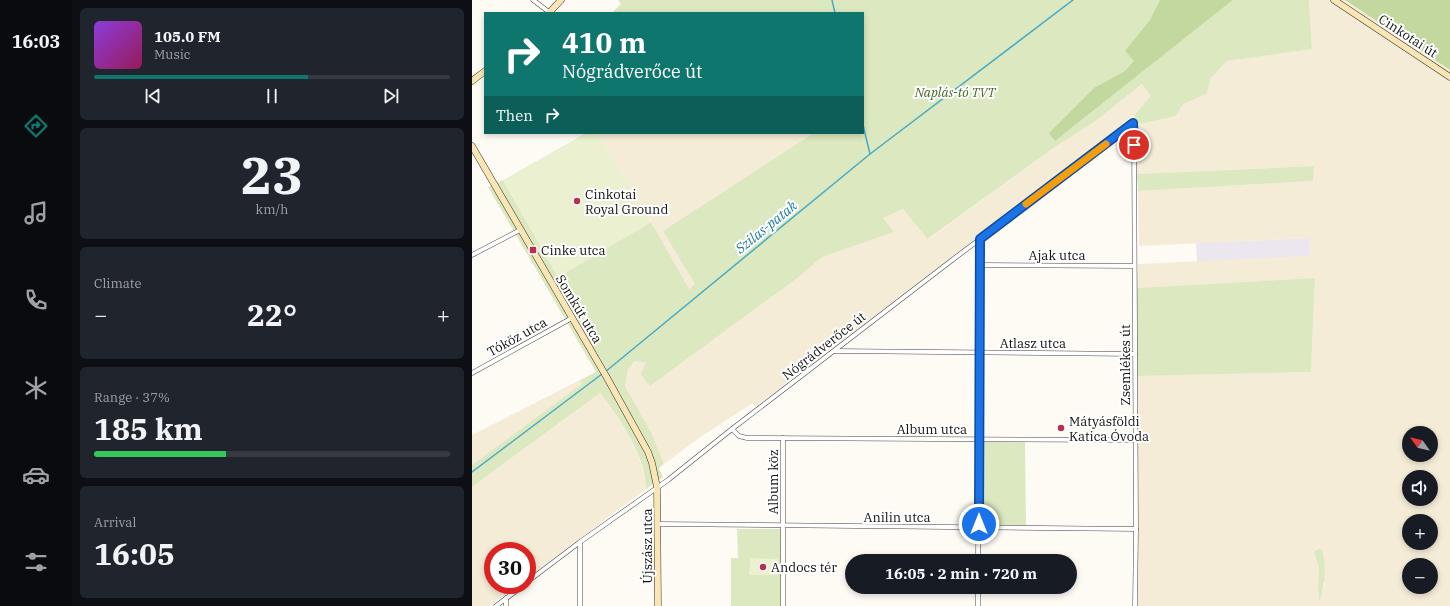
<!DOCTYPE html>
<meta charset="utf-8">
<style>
body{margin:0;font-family:"IBM Plex Serif",serif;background:#20242c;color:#f1f3f6;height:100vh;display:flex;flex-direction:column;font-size:15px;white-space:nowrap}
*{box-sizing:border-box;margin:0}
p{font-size:13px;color:#9ea1a6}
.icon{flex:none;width:22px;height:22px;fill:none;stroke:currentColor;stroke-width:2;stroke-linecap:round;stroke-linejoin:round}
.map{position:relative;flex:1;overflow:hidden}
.sheet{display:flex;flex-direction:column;gap:8px;padding:8px;background:#0d0f14;width:400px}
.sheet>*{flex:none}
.banner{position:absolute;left:12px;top:12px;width:380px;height:122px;border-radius:0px;box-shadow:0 2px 6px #0003;background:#0f766e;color:#fff;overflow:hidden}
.needle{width:26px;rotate:304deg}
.controls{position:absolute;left:930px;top:426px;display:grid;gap:8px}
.controls a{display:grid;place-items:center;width:36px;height:36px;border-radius:50%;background:#171b24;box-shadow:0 2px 6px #0003;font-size:20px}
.speed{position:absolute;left:12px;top:542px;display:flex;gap:8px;font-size:20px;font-weight:700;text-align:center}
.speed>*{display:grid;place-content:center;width:52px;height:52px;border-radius:50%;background:#171b24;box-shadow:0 2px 6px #0003;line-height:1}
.speed .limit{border:6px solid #d22;background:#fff;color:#111}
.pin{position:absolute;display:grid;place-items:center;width:34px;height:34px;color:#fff;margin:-17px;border:2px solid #fff;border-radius:50%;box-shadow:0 1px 4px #0007}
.me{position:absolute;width:44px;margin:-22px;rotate:0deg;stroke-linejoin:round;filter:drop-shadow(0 0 3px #0008)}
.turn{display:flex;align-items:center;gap:14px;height:84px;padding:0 12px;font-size:18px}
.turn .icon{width:52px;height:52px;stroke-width:2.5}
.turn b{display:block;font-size:28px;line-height:34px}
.then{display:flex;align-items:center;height:38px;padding:0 12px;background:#0003;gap:8px;font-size:15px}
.big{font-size:30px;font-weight:700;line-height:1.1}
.sheet .card{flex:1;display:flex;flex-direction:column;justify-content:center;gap:6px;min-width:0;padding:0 14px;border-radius:6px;background:#20242c}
.sheet .dial{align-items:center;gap:0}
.dial b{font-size:52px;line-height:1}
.song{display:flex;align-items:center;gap:12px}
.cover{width:48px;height:48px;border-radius:6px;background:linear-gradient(135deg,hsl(270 70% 55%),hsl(330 70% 35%))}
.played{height:4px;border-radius:2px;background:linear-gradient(90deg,#0f766e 60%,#363941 60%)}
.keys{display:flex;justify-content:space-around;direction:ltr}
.heat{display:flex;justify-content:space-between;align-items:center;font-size:22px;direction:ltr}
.charge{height:6px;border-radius:3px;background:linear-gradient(90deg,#34c759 37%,#363941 0)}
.trip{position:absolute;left:373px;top:554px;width:232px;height:40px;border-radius:20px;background:#171b24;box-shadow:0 2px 6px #0003;font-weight:700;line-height:40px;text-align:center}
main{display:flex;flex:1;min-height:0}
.tabs{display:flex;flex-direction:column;width:72px;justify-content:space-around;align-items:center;background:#090b0e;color:#9ea1a6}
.tabs .icon{width:28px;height:28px}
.tabs .selected{color:#0f766e}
.tabs b{font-size:18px;color:#f1f3f6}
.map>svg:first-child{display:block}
.industrial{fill:#ece6ee}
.farmland{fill:#f4ecd6;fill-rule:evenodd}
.green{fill:#dce8bf}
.forest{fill:#c3d89f}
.pitch{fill:#ebf0d1}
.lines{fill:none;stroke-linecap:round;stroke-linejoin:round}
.stream{stroke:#47abc7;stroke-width:1.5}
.street-casing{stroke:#444;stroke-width:5}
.secondary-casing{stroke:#333;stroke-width:7}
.street{stroke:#fff;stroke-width:4}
.secondary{stroke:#fae6b4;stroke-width:6}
.route-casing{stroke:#114b97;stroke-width:10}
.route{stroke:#1a73e8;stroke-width:7}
.slow{stroke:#f59e0b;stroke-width:7}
.poi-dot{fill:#ba2f4f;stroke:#fff;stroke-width:1.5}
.labels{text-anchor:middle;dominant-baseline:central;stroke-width:4;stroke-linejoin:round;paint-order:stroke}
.street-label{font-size:13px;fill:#111;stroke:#fff}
.park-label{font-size:13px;font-style:italic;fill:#3d6623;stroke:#fff}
.poi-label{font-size:13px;fill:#111;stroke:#fff;text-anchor:start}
.water-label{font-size:14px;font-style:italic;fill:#1f7d9d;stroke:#fff}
</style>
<main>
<nav class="tabs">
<b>16:03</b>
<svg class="icon selected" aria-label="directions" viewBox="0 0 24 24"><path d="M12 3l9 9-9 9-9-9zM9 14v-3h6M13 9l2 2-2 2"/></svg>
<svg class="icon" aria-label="music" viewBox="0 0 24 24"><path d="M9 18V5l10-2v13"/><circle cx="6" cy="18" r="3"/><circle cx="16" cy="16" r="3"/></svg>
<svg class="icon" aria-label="phone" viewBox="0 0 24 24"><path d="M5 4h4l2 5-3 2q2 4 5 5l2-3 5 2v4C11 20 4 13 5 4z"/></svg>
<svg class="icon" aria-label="climate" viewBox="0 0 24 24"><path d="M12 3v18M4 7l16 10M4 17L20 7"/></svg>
<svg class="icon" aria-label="car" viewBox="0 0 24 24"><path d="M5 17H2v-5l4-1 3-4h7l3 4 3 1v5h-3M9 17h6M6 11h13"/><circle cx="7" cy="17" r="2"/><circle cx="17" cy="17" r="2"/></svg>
<svg class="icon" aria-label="filters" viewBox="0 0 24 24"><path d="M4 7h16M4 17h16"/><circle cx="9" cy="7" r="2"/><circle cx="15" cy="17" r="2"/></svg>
</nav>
<section class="sheet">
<div class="card">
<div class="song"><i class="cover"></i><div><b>105.0 FM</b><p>Music</p></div></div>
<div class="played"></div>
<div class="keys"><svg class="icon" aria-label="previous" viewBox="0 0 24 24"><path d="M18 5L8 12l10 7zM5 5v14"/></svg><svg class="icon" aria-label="pause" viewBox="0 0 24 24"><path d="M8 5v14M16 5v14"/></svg><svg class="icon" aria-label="next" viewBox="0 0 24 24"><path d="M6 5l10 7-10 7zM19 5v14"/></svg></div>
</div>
<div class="card dial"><b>23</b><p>km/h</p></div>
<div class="card"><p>Climate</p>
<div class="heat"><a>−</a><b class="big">22°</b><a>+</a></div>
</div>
<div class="card"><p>Range · 37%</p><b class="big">185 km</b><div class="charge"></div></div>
<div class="card"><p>Arrival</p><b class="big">16:05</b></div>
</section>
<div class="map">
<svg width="978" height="606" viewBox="0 0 978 606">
<rect width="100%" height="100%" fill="#fefbf5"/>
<polygon class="industrial" points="837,238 838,256 725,262 724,243"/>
<g class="farmland">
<path d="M837,0H873L978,70V606H666L664,376L839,372L843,278L665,288L666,264L838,256L837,238L667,246L666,191L841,181V166L665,174L664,125L704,116L711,104L735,94L739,78L755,61L840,49ZM937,433H959V455H937ZM937,477H959V499H937ZM937,521H959V543H937ZM843,552L853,584L847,600L846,588L847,568ZM937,565H959V587H937Z"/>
<polygon points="670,84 679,96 662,115 592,172 283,407 281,403 230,436 192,464 180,434 153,386 156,369 164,361 175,363 169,374 178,386 327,277 350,257 421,232 411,218 431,209 457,239 584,146 621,123"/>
<polygon points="126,133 391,133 403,146 216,289 179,222"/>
<polygon points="108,380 111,384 0,465 0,435"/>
<polygon points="128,393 140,409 157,436 166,455 171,469 174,489 55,578 55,551 21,551 21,585 46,585 18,606 0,606 0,487"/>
</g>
<g class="green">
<path d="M146,0H754L583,141L761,0H837L840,49L755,61L739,78L735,94L711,104L704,116L664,125L662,115L679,96L670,84L621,123L584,146L456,239L431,209L411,218L422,232L350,257L327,277L178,386L169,374L174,363L163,361L156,369L153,386L180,434L192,464L187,468L191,477L174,489C173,483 173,475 171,468C163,441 145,415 128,393L0,487V465L110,384L108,380L124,372L16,187L31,180L86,277L179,222L217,289L223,284L191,231L342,133H391V13H140L149,4Z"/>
<polygon points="842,166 841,181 666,191 665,174"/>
<polygon points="843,278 839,372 664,376 665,288"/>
<polygon points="511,442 553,442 554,525 509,525"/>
<polygon points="265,529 310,529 309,606 259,606 259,558 266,558"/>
<path d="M846,549H850C854,569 854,580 848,600H847L846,588L847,568L842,552Z"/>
</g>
<g class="forest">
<polygon points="688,0 761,0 583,141 577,133 622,88 653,71 662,61 653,51 678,20"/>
<polygon points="873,0 978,0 978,70"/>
</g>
<g class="pitch">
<polygon points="114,133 126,133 179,222 86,277 31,180"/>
<polygon points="278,558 306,559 305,575 277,575"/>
</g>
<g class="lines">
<g class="stream">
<polyline points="360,0 363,13"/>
<polyline points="391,125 398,154"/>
<polyline points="133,372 398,154 601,0"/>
<polyline points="0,472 130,374"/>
</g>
<g class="street-casing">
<g id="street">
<polyline points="61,0 77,12"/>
<polyline points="0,255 48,230"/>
<polyline points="508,265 662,266"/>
<polyline points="362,351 663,354"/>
<polyline points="0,373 100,318"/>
<polyline points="260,429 267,436 275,438 663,440"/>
<polyline points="186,524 664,529"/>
<polyline points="108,542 108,606"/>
<polyline points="506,561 508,239"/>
<polyline points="55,582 108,542 196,480 260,429 475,264 661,123 662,131 664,529 663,606"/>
<polyline points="34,598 34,606"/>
<polyline points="24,606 52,585"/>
<polyline points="311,606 311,438"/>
<polyline points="506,606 506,587"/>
</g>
</g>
<g class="secondary-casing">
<g id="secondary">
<polyline points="862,0 978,77"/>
<polyline points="77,13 89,0"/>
<polyline points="0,81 13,71"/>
<polyline points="0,146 134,376 176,452 180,463 185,487 186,606"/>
</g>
</g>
<use href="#street" class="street"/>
<use href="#secondary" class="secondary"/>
</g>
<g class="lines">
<g class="route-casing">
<polyline id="route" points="507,524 508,239 661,123 662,145"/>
</g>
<use href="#route" class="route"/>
<polyline class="slow" points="554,204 634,144"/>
</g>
<g class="poi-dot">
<circle cx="105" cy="201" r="4"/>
<rect x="57" y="246" width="8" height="8" rx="2"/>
<circle cx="589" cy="428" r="4"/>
<circle cx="291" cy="567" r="4"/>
</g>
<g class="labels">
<g class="street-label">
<text transform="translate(936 36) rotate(33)">Cinkotai út</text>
<text x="585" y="255">Ajak utca</text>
<text transform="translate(107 309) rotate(59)">Somkút utca</text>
<text transform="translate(45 337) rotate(-29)">Tóköz utca</text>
<text x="561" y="343">Atlasz utca</text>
<text transform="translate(352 346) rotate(-38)">Nógrádverőce út</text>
<text transform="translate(653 365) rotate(-90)">Zsemlékes út</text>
<text x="460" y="429">Album utca</text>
<text transform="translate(301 482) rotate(-90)">Album köz</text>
<text x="425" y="517">Anilin utca</text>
<text transform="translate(175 546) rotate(-90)">Újszász utca</text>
</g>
<g class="park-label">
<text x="483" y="92">Naplás-tó TVT</text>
</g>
<g class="poi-label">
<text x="113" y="194">Cinkotai<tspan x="113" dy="15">Royal Ground</tspan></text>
<text x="69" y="250">Cinke utca</text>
<text x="597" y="421">Mátyásföldi<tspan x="597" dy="15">Katica Óvoda</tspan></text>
<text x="299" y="567">Andocs tér</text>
</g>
<g class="water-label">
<text transform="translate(294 227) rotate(-39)">Szilas-patak</text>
</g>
</g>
</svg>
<div class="controls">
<a><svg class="needle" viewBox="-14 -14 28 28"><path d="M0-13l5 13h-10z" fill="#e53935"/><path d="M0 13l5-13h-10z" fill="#9ea1a6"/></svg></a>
<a><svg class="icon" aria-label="sound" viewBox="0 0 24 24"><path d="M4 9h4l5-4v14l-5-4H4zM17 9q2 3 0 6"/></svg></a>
<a>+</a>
<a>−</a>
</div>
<div class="speed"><div class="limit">30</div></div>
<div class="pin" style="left:662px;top:145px;background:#d93025"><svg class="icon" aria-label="arrive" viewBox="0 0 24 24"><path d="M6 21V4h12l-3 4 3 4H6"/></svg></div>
<svg class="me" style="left:507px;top:524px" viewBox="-20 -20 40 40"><circle r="17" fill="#1a73e8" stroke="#fff" stroke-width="3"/><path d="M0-11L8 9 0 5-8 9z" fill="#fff"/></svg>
<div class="trip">16:05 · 2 min · 720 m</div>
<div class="banner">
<div class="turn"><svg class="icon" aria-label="right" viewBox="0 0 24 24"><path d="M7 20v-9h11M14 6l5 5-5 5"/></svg><div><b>410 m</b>Nógrádverőce út</div></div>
<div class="then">Then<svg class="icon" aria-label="right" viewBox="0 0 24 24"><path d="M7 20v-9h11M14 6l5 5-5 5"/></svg></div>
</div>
</div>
</main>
